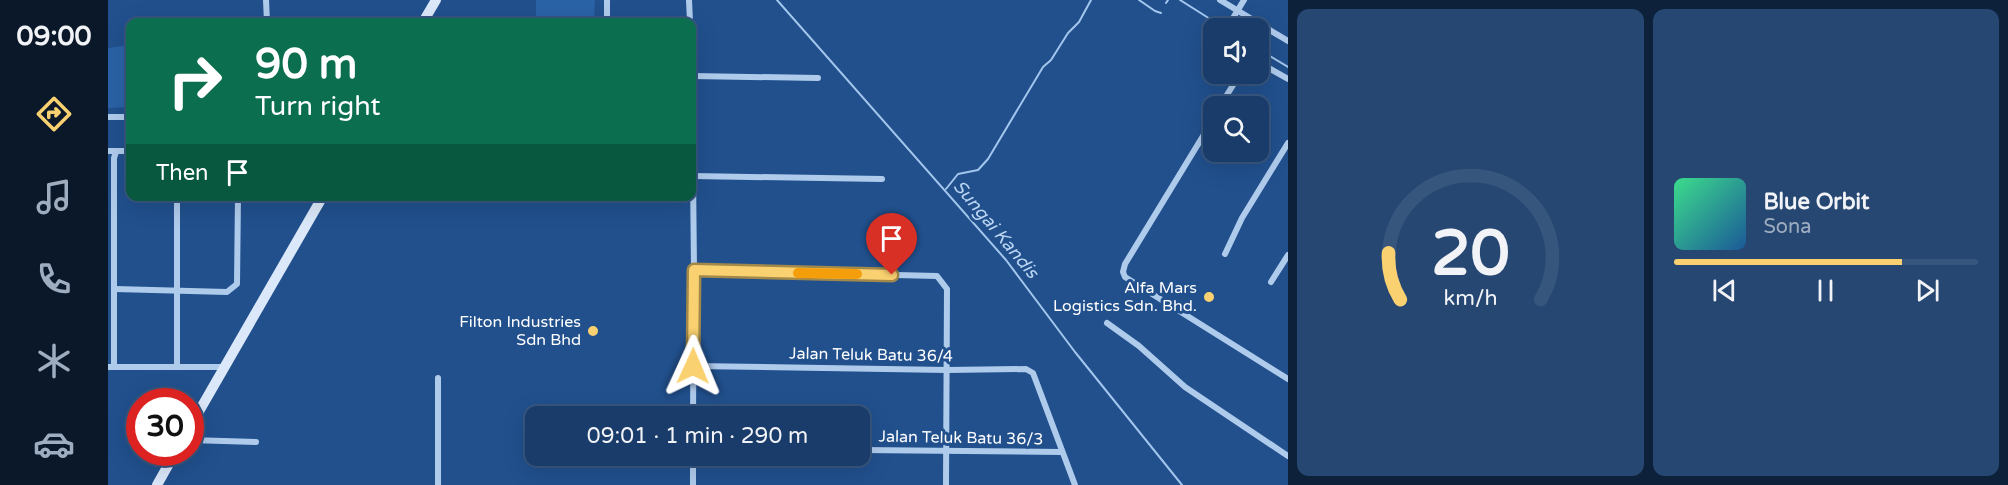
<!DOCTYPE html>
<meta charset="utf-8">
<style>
body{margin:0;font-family:"Varela Round",sans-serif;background:#264772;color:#f1f3f6;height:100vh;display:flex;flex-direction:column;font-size:22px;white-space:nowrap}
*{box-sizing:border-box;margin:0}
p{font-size:20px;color:#9fadc1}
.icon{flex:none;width:33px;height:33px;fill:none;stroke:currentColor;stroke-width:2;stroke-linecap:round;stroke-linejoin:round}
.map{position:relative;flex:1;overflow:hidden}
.details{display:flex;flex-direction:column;gap:9px;padding:9px;background:#0e213a;width:720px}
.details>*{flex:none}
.guide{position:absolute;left:18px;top:18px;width:570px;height:183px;border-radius:12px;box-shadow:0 6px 24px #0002,0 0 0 2px #37567e;background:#0b6e4f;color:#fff;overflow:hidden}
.fabs{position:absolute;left:1095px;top:18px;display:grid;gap:12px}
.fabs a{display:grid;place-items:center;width:66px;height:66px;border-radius:12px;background:#193c6a;box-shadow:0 6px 24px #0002,0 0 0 2px #37567e;font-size:30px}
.speed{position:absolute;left:18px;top:388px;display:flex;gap:12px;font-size:30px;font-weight:700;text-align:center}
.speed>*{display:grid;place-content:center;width:78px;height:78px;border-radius:50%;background:#193c6a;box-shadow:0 6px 24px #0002,0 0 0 2px #37567e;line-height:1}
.speed .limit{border:9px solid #d22;background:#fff;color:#111}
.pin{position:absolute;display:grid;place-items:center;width:51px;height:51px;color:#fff;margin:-62px -26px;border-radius:50% 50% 50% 0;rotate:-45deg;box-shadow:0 0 6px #0007}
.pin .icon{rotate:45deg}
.me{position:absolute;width:66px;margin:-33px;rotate:1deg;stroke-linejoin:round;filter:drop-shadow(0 0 4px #0008)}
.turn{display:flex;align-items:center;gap:21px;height:126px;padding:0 30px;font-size:27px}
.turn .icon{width:78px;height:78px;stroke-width:2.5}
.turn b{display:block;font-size:42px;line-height:51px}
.then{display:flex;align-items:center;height:57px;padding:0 30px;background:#0003;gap:12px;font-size:22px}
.details .card{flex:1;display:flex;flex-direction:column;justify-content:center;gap:9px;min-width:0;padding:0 21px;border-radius:12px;background:#264772}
.details .dial{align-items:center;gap:0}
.dial svg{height:156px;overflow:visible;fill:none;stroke:#37567e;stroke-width:7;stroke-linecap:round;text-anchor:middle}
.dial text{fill:#f1f3f6;stroke:none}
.song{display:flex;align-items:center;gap:18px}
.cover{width:72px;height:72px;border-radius:9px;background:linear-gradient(135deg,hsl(150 70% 55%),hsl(210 70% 35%))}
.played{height:6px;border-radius:3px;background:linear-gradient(90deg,#f9d170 75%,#37567e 75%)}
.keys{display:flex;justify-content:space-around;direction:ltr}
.details .tiles{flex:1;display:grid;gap:9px;grid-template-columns:repeat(2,1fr)}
.trip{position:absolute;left:417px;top:406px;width:345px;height:60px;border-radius:12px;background:#193c6a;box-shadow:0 6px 24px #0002,0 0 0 2px #37567e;font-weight:600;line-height:60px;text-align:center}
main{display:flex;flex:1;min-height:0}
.menu{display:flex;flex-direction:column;width:108px;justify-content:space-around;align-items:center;background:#0a182a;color:#9fadc1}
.menu .icon{width:42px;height:42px}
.menu .selected{color:#f9d170}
.menu b{font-size:27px;color:#f1f3f6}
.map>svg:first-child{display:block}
.green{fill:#2a62a6}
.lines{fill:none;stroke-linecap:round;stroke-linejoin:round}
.stream{stroke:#a3c6ed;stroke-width:2}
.street{stroke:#afcbec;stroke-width:6}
.secondary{stroke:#dbe8f9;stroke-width:10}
.route-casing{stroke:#a28849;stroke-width:15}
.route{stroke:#f9d170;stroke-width:10}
.slow{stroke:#f59e0b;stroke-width:10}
.poi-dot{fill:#f9d170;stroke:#21508d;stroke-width:2}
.labels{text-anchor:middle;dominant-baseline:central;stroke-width:6;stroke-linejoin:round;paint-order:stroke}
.poi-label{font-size:16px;fill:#fff;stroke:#21508d;text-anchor:end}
.street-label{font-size:16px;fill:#fff;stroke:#21508d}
.water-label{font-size:18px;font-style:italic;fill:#bbd5f3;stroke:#21508d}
</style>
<main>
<nav class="menu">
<b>09:00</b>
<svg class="icon selected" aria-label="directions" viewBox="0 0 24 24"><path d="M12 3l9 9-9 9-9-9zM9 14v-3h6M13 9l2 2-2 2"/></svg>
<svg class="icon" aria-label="music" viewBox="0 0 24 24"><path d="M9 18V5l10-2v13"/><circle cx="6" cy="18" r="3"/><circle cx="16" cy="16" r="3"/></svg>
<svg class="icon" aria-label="phone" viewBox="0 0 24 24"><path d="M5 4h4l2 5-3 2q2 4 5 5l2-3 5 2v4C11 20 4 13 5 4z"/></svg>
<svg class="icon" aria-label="climate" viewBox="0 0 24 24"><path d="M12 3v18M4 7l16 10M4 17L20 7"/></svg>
<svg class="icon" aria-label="car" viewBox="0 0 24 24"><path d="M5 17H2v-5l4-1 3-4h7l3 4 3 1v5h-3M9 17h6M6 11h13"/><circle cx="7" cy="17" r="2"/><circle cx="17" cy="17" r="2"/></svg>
</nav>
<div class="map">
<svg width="1180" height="485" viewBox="0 0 1180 485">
<rect width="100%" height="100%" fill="#21508d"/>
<g class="green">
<polygon points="428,0 487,0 486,22 428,22"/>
<polygon points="22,45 22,107 0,108 0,48"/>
</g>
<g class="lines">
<g class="stream">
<polyline points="669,0 898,260 967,352 1074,485"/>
<polyline points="1031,0 1047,11 1053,13"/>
<polyline points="1072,0 1110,24"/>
<polyline points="1058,3 1060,0"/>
<polyline points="1150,49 1180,67"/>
<polyline points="838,189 850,174 870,170 880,159 935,67 943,60 960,33 971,22 983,0"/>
</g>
<g class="street">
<polyline points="158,0 159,22"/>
<polyline points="499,0 499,22"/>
<polyline points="581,0 582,22"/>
<polyline points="1112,0 1180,41"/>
<polyline points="1119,28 1136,0"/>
<polyline points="1150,62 1180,79"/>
<polyline points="584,73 586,270 585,417"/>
<polyline points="584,76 710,78"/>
<polyline points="1112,106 1132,74"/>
<polyline points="0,117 22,117"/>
<polyline points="1106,118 1017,264 1015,272 1017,277 1180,379"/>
<polyline points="0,151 22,151"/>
<polyline points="585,176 774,179"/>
<polyline points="1117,254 1134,218 1180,143"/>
<polyline points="586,270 829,276 839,289 838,485"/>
<polyline points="1163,282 1180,255"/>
<polyline points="7,289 119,292 129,284 130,196"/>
<polyline points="999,323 1031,346 1077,387 1180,456"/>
<polyline points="585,366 839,370 918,369 925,373 967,485"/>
<polyline points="0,367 116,367"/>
<polyline points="6,367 6,158 8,152"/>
<polyline points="69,367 69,196"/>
<polyline points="330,378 330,485"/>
<polyline points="82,440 148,442"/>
<polyline points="752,450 954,452"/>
<polyline points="585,485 585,456"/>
</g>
<g class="secondary">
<polyline points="315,22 328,0"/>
<polyline points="82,427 215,196"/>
<polyline points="49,485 67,453"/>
</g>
</g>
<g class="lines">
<g class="route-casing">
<polyline id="route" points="585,366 586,270 784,275"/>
</g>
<use href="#route" class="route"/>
<polyline class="slow" points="690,273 749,274"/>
</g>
<g class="poi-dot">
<circle cx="1101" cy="297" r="6"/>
<circle cx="485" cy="331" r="6"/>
</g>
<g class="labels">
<g class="poi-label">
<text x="1089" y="288">Alfa Mars<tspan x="1089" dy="18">Logistics Sdn. Bhd.</tspan></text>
<text x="473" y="322">Filton Industries<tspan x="473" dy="18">Sdn Bhd</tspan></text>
</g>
<g class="street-label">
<text transform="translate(763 355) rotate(1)">Jalan Teluk Batu 36/4</text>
<text transform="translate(853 438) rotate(1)">Jalan Teluk Batu 36/3</text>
</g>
<g class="water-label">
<text transform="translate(888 229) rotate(50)">Sungai Kandis</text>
</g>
</g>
</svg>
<div class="fabs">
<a><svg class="icon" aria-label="sound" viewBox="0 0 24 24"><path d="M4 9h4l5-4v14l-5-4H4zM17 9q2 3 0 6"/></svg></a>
<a><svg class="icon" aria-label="search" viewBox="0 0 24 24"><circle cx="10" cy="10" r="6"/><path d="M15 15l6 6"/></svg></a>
</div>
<div class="speed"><div class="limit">30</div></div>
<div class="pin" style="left:784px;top:275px;background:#d93025"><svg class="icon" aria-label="arrive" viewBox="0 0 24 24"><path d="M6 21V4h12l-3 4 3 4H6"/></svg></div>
<svg class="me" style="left:585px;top:366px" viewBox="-20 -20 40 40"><path d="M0-17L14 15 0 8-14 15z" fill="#f9d170" stroke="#fff" stroke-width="4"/></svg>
<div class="trip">09:01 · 1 min · 290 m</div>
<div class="guide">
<div class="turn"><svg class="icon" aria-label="right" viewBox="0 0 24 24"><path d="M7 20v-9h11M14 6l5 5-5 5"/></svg><div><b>90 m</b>Turn right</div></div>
<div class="then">Then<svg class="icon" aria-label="arrive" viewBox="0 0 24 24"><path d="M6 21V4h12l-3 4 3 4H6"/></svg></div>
</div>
</div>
<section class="details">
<div class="tiles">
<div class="card dial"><svg viewBox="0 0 100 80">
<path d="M14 69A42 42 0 1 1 86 69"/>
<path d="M14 69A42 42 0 0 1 8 45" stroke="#f9d170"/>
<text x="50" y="56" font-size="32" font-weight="700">20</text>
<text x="50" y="72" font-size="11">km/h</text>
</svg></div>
<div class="card">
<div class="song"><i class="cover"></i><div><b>Blue Orbit</b><p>Sona</p></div></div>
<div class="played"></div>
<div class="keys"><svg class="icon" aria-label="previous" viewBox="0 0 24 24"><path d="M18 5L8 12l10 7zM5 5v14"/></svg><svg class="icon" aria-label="pause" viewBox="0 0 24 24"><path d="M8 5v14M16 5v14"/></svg><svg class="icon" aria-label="next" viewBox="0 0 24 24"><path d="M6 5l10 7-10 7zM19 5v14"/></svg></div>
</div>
</div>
</section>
</main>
